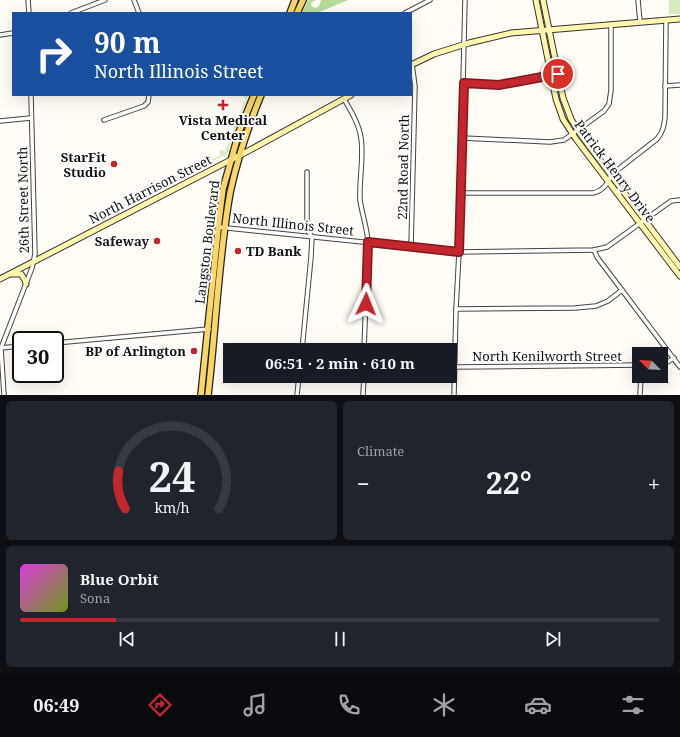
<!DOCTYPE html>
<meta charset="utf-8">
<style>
body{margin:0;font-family:"Noto Serif",serif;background:#20242c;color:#f1f3f6;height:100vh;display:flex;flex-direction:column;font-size:15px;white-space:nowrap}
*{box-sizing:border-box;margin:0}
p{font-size:13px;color:#9ea1a6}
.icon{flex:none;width:22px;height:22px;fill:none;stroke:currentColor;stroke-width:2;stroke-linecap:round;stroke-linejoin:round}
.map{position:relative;height:395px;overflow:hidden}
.details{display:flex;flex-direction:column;gap:6px;padding:6px;background:#0d0f14;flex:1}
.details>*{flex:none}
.top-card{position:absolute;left:12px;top:12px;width:400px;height:84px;border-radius:0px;box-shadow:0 4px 16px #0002;background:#1a4fa0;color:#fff;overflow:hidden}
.needle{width:26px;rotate:294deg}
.buttons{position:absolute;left:632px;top:347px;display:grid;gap:8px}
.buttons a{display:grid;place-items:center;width:36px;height:36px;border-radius:0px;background:#171b24;box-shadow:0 4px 16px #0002;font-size:20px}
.speed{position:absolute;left:12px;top:331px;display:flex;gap:8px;font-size:20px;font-weight:700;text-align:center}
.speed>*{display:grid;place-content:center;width:52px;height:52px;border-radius:50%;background:#171b24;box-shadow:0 4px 16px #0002;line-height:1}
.speed .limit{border:2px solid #111;border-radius:6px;background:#fff;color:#111}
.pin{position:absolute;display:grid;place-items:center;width:34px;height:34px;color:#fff;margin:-17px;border:2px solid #fff;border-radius:50%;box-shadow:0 1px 4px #0007}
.me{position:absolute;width:44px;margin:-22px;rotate:2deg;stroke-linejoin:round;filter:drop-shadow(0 0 3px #0008)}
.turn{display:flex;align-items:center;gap:14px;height:84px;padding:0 16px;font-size:18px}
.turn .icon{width:52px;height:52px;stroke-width:2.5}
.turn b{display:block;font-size:28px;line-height:34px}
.big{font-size:30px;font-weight:700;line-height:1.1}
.details .tile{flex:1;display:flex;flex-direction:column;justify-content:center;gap:6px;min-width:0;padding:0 14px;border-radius:6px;background:#20242c}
.details .dial{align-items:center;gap:0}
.dial svg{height:104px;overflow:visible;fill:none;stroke:#363941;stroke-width:7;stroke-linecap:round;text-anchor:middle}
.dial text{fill:#f1f3f6;stroke:none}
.song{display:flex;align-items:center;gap:12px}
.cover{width:48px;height:48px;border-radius:6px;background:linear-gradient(135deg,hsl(300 70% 55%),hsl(80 70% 35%))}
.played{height:4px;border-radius:2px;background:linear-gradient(90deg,#c4262e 15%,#363941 15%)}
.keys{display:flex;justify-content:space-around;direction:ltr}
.heat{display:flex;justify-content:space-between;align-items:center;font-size:22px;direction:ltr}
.details .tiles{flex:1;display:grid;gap:6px;grid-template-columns:1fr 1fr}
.tile:last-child{grid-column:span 2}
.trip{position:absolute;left:223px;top:343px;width:234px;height:40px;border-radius:0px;background:#171b24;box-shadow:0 4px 16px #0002;font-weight:700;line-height:40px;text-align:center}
.tabs{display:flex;height:64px;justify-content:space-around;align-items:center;background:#090b0e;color:#9ea1a6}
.tabs .icon{width:28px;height:28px}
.tabs .current{color:#c4262e}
.tabs b{font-size:18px;color:#f1f3f6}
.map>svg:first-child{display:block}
.green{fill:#d5ebbd}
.forest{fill:#b9dc9c}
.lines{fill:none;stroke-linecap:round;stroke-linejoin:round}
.street-casing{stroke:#444;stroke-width:5.5}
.secondary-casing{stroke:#333;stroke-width:7}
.primary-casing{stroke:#222;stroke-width:8}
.street{stroke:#fff;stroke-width:3.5}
.secondary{stroke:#fff6b0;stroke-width:5}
.primary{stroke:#f9d66b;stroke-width:5.5}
.route-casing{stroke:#7f191e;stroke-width:10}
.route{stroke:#c4262e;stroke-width:7}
.poi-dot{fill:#c4262e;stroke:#fff;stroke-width:1.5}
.labels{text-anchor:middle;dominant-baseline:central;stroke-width:4;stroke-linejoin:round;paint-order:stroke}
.poi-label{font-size:13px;font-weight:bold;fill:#111;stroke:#fff;text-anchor:end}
.street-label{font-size:13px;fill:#111;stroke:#fff}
</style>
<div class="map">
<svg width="680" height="395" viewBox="0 0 680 395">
<rect width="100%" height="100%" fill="#fffdf5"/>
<g class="green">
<rect x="669" y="0" width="11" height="14"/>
<polygon points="242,96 248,96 238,121 227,154 174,180 174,175 176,178 221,155 219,152 221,150 225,152 237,120 235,118 238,117 246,98"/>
<polygon points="166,180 168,184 117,211 115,206 117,208 166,183"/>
</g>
<polygon class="forest" points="308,0 316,0 311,3 312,7 316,8 319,6 321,0 348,0 317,13 302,13"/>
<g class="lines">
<g class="street-casing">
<g id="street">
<polyline points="28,0 29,13"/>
<polyline points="134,0 139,13"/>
<polyline points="638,0 640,22"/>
<polyline points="71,13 105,0"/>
<polyline points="405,13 430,0"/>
<polyline points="0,35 13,33"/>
<polyline points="464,83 499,85 558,74"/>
<polyline points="665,86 680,85"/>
<path d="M344,99C351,111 359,124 361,138C364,158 359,179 360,200C362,214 367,227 368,242L364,350"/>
<polyline points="104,120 144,106 148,102 149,95"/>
<polyline points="0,121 31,118"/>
<polyline points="462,138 550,142 564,140 604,111 609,104 611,90 611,25"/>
<path d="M461,193H593C603,191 608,184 611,175L657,139C663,132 664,126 665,117L666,20"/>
<polyline points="218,227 459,252 594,250 607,247 671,201 680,200"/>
<polyline points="411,247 415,86 412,64"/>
<polyline points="594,250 597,257 680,367"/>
<polyline points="456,309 575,308 596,306 608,301 622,290"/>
<polyline points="55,343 209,329"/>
<polyline points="0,348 21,346"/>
<polyline points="302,350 311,257 312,237 307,229 307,172"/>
<polyline points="661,364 664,364 674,358"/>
<polyline points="455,367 639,365"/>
<polyline points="4,395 1,348 32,268 35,254 31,95"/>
<polyline points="297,395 299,376"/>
<polyline points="363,395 364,376"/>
<polyline points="454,395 456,309 459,252 465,0"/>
<polyline points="640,395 641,376"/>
</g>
</g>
<g class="secondary-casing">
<g id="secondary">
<polyline points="536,0 556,99 563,119 576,139 680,276"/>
<polyline points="543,0 563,98 571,119 581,135 680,267"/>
<polyline points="411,65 434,54 469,43 511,33 680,19"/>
<polyline points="11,274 21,274 25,280 26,284"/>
<polyline points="0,279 250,150 351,95"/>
</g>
</g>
<g class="primary-casing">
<g id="primary">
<polyline points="290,13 295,0"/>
<polyline points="297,13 303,0"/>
<polyline points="201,395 219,220 223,189 239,132 254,95"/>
<path d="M208,395C216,328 218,260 230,193C237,160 248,127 261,95"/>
</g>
</g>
<use href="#street" class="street"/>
<use href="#secondary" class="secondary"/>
<use href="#primary" class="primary"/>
</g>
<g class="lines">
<g class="route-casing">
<polyline id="route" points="366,304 368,242 459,252 464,83 499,85 558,74"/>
</g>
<use href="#route" class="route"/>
</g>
<g class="poi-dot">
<path d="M221 99h4v4h4v4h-4v4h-4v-4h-4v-4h4z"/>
<circle cx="114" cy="164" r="4"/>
<circle cx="157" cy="241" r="4"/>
<circle cx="238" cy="251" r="4"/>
<circle cx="194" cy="351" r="4"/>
</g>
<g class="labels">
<g class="poi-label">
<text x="223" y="120" text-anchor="middle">Vista Medical<tspan x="223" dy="15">Center</tspan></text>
<text x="106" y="157">StarFit<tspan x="106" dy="15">Studio</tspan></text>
<text x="149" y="241">Safeway</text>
<text x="246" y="251" text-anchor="start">TD Bank</text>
<text x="186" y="351">BP of Arlington</text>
</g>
<g class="street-label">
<text transform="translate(403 167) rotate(-89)">22nd Road North</text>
<text transform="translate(615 171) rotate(53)">Patrick Henry Drive</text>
<text transform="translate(150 189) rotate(-27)">North Harrison Street</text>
<text transform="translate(23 200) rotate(-91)">26th Street North</text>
<text transform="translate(293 224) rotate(6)">North Illinois Street</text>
<text transform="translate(207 242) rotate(-83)">Langston Boulevard</text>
<text x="547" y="356">North Kenilworth Street</text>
</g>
</g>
</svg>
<div class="buttons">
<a><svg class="needle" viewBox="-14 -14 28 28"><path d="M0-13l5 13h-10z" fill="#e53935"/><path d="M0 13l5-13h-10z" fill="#9ea1a6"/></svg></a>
</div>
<div class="speed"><div class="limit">30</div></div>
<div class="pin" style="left:558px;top:74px;background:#d93025"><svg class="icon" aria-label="arrive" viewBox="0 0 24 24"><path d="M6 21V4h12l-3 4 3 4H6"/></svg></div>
<svg class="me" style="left:366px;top:304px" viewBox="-20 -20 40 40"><path d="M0-17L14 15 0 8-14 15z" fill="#c4262e" stroke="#fff" stroke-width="4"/></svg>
<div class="trip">06:51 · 2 min · 610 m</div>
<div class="top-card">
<div class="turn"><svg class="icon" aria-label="right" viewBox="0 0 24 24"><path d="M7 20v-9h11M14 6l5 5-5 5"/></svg><div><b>90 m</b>North Illinois Street</div></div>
</div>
</div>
<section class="details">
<div class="tiles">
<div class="tile dial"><svg viewBox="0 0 100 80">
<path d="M14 69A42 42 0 1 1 86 69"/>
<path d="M14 69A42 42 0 0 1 9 40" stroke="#c4262e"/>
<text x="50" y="56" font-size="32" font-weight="700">24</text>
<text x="50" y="72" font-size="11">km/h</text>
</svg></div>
<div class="tile"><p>Climate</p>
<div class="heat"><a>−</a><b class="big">22°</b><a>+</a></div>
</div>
<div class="tile">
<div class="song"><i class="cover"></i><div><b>Blue Orbit</b><p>Sona</p></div></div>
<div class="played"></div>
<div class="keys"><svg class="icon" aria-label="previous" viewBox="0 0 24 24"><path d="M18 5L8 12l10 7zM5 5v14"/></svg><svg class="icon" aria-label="pause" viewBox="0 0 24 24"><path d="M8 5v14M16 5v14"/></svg><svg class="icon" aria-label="next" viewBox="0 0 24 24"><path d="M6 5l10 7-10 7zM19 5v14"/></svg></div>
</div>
</div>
</section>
<nav class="tabs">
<b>06:49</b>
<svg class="icon current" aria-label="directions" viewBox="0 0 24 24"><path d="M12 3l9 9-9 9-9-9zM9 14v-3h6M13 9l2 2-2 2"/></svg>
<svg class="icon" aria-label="music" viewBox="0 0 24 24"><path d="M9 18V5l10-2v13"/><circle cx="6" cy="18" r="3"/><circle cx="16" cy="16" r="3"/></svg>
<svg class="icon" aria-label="phone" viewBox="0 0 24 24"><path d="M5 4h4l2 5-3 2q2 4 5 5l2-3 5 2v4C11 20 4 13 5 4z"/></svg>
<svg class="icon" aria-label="climate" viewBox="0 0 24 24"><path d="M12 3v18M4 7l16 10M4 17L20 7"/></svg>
<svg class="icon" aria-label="car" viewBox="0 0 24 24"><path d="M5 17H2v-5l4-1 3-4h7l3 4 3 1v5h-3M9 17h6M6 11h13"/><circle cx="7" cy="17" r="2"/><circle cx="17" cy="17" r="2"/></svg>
<svg class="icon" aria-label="filters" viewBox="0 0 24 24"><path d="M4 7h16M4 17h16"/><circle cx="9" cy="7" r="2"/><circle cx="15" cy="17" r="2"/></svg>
</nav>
